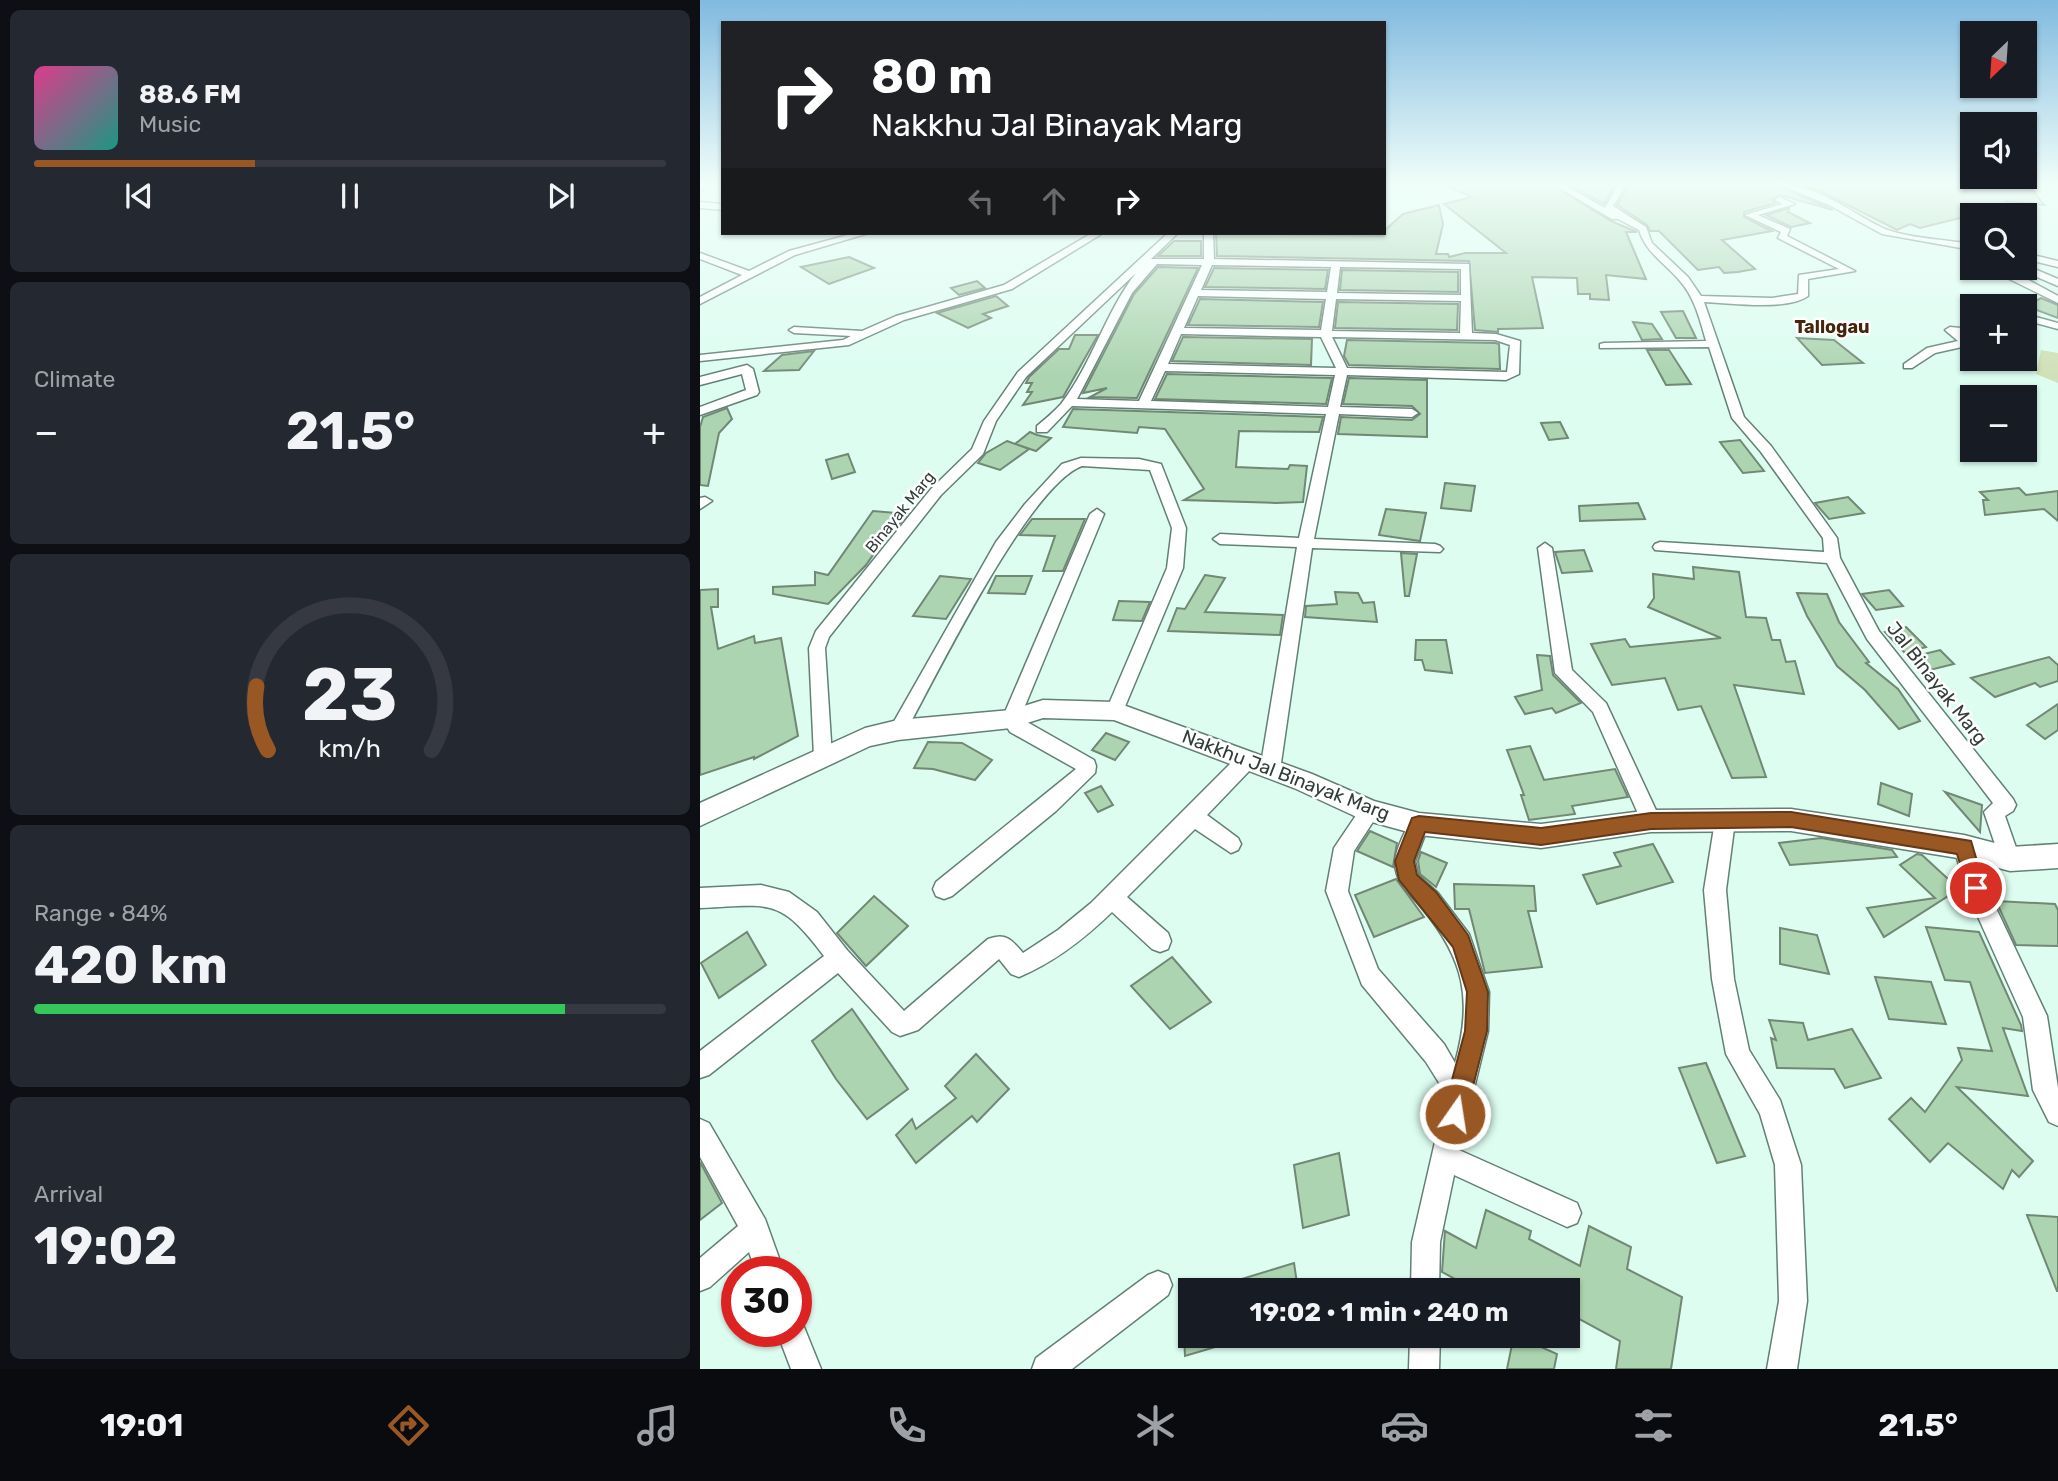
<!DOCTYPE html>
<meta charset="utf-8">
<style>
body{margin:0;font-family:Rubik,sans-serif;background:#242831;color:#f1f3f6;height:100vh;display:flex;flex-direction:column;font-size:26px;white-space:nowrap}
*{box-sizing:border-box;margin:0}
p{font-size:23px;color:#9ea1a6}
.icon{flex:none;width:38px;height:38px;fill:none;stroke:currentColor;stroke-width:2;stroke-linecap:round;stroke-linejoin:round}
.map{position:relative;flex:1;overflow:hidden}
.panel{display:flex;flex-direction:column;gap:10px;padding:10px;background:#0d0f14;width:700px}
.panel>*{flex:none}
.hud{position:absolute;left:21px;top:21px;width:665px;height:214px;border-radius:0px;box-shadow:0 2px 5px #0004;background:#202124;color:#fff;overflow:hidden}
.needle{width:46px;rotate:205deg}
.buttons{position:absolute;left:1260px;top:21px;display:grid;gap:14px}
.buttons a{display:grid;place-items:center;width:77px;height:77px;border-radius:0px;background:#171b24;box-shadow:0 2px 5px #0004;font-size:35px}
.speed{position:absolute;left:21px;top:1256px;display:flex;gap:14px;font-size:35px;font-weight:700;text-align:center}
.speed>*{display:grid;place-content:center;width:91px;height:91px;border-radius:50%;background:#171b24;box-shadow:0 2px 5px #0004;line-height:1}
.speed .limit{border:10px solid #d22;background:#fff;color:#111}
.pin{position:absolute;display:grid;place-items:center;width:60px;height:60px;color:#fff;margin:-30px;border:4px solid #fff;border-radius:50%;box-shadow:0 2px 7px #0007}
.me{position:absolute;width:77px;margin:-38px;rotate:13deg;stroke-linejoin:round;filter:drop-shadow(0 0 5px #0008)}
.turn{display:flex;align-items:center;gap:24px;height:147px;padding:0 35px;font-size:32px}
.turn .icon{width:91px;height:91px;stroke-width:2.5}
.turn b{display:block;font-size:49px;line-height:60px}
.lanes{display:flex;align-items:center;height:66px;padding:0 35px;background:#0003;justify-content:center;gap:35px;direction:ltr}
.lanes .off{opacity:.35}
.big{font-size:52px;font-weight:700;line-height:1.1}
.panel .widget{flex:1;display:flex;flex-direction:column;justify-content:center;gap:10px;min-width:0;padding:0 24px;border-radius:10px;background:#242831}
.panel .dial{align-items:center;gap:0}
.dial svg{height:182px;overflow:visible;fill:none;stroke:#363941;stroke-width:7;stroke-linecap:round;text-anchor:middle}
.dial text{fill:#f1f3f6;stroke:none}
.song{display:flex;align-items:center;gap:21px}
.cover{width:84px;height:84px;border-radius:10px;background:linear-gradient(135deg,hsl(330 70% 55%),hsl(170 70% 35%))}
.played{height:7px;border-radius:4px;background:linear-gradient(90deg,#995823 35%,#363941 35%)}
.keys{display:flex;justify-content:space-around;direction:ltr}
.heat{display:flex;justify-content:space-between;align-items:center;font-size:38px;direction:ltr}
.charge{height:10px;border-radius:5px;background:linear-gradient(90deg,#34c759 84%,#363941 0)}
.trip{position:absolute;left:478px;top:1278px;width:402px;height:70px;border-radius:0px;background:#171b24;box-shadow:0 2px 5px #0004;font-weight:700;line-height:70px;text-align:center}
.dock{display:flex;height:112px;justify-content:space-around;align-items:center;background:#090b0e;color:#9ea1a6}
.dock .icon{width:49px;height:49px}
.dock .on{color:#995823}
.dock b{font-size:32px;color:#f1f3f6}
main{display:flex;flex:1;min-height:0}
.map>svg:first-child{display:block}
.green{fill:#d0e0b7}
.building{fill:#acd4b0;stroke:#728774;stroke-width:2}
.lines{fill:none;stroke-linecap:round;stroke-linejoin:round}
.minor-casing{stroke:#638076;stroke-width:3}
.tertiary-casing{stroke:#638076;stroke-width:3}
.minor{fill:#fff;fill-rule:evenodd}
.tertiary{fill:#fff;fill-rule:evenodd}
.route{fill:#995823;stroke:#633917;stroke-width:2}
.labels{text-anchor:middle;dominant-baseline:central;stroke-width:5;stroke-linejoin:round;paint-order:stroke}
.far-street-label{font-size:16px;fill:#303d38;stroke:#fff}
.far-neighbourhood-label{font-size:18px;font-weight:bold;fill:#45260c;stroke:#fff}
.street-label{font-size:19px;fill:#303d38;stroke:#fff}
</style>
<main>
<section class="panel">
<div class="widget">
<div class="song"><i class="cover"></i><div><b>88.6 FM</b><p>Music</p></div></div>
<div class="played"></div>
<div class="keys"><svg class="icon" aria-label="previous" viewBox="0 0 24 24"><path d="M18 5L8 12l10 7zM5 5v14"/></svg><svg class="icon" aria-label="pause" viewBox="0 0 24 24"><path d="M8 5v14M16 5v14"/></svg><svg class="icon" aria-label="next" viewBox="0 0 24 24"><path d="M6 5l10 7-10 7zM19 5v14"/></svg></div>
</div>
<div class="widget"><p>Climate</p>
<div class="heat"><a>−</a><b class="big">21.5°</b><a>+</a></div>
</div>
<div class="widget dial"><svg viewBox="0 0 100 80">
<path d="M14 69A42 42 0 1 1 86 69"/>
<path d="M14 69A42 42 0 0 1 9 41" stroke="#995823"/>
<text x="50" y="56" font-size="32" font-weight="700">23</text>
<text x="50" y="72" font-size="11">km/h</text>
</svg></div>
<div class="widget"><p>Range · 84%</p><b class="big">420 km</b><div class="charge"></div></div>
<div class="widget"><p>Arrival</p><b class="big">19:02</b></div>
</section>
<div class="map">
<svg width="1358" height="1369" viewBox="0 0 1358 1369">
<rect width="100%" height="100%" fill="#ddfdf1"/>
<polygon class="green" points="1341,350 1358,353 1358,383 1336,374"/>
<g class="building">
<polygon points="743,185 852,185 911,221 937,232 926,232 946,279 906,275 909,300 890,299 890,294 878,294 877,278 832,277 843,328 798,329 798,332 775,330 769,261 517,256 516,233 684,236 684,231 703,214 739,205 743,224 736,254 748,254 749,257 765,253 806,253 744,204 772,197"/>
<polygon points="869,185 907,185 914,187 904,204"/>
<polygon points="1077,185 1133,210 1080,195 1072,199 1075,203 1044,212 1044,217 1072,231 1022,240 1055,269 1038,272 1024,273 1019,267 998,270 959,231 950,231 947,225 917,205 928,186 936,185"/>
<polygon points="1100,185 1329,185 1344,205 1305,201 1318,209 1272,215 1220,228 1210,224 1197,230 1122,192"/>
<polygon points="1089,208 1088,212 1110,223 1091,227 1066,215"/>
<polygon points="474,241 501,241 501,256 458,256"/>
<polygon points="149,257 174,268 129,284 101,267"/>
<polygon points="458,267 498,268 437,398 390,397 407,388 383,393 434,294"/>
<polygon points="514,268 628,270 625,289 505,287"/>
<polygon points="642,270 758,272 758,292 640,290"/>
<polygon points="277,281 285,288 259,295 251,288"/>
<polygon points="296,296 308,306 283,314 291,318 268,328 237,313"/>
<polygon points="1341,298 1358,305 1358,318 1326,306"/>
<polygon points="500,299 623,302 619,327 488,325"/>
<polygon points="638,302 758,304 757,330 635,328"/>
<polygon points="983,311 996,338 976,338 961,312"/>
<polygon points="933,322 952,324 962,339 942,340"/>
<polygon points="375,335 398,335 363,397 323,405 332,392 327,392 332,383 326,383 329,377 359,349 369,349"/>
<polygon points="483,337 612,339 611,365 472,361"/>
<polygon points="1097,338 1134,340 1163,363 1122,365"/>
<polygon points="647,340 795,343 799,344 800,369 649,365 644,356"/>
<polygon points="947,350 969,350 991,384 966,385"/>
<polygon points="114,351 99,370 64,371 82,355"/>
<polygon points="467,374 632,378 626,404 455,399"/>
<polygon points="649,378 727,380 727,437 638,434 641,417 712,420 720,414 712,406 643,404"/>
<polygon points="27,408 32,419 19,433 8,486 0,485 0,427 3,417"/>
<polygon points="373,409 623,417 619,432 539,431 536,467 588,469 590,465 607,466 603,502 576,503 484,500 504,489 465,429 439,427 437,433 363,427"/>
<polygon points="860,422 868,438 849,440 841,423"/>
<polygon points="330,432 337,435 351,438 336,451 315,444"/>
<polygon points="1040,440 1064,471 1043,473 1020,442"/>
<polygon points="307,441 329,449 300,470 278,463 286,453"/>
<polygon points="148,454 155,472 132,479 126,460"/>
<polygon points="745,483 775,486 771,511 741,508"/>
<polygon points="1319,488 1326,495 1358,491 1358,521 1344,509 1285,515 1283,500 1288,500 1280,492"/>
<polygon points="1148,497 1164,513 1129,519 1115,503"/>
<polygon points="938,503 945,519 880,521 879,506"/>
<polygon points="686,509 726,513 720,541 679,535"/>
<polygon points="173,511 208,514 195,529 191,529 166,565 128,604 73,594 73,587 115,585 115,572 128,575"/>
<polygon points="332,519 385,519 363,571 343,571 355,536 320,535"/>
<polygon points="884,550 892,571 862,573 855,552"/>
<polygon points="701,553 717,554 709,596 705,596"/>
<polygon points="993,567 1039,572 1046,617 1066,618 1072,640 1080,640 1086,662 1095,661 1104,694 1034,685 1066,777 1032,778 1001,706 978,710 965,678 912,685 891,644 925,639 930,647 1021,638 948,607 954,598 953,574 994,579"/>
<polygon points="505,575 525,578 505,612 583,615 580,635 468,631 477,608 485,609"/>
<polygon points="240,576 271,579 246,619 213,616"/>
<polygon points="296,576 332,576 325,594 288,593"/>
<polygon points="18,589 18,607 11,607 18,649 54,636 55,643 81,638 98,736 54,759 54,757 0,775 0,590"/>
<polygon points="1189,590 1203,606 1176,610 1162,594"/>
<polygon points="635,592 658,593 663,603 674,602 677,622 605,617 606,606 637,604"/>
<polygon points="1097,593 1127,594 1139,622 1169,662 1166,663 1198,689 1220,721 1199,729 1165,690 1137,666 1107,616"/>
<polygon points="419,601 450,602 442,621 413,620"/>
<polygon points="1206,627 1226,647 1205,653 1185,632"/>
<polygon points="716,640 746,640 752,673 725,670 722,660 715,660"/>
<polygon points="1240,650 1254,664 1230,670 1216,656"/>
<polygon points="837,655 850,656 853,675 881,703 856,713 852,708 825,714 815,697 842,690"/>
<polygon points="1349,657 1358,665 1358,681 1340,687 1335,683 1295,697 1271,678"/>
<polygon points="1358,704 1358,730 1345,739 1327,725"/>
<polygon points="406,733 429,742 415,760 392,750"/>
<polygon points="228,742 262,743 292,760 275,780 233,769 214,768"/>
<polygon points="830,746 844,780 915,769 928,797 872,806 875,814 829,820 821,795 824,795 807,750"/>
<polygon points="1181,783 1212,794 1209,816 1178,804"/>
<polygon points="401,786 413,805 398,812 385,793"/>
<polygon points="1245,792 1282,805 1280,832"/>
<polygon points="670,831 697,843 693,867 657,851"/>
<polygon points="1121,838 1192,850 1197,857 1090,865 1079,843"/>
<polygon points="953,844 973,882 897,904 883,875 921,866 914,853"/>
<polygon points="721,852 747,863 736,887 720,874 718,861"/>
<polygon points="1217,854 1222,855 1259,889 1184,937 1167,908 1235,898 1200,865"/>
<polygon points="696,879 724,917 674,937 655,895"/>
<polygon points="754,884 834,886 836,911 828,911 842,967 785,973 769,909 755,909"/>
<polygon points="174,896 208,926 166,966 137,933"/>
<polygon points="1296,901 1355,904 1358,910 1358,946 1316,945"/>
<polygon points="1226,927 1279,932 1321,1025 1322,1031 1303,1028 1328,1096 1257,1087 1333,1161 1319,1177 1312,1170 1303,1189 1248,1143 1230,1162 1189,1119 1211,1098 1225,1112 1262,1060 1258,1048 1292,1051 1270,982 1245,980"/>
<polygon points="1080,928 1117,935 1129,974 1080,964"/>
<polygon points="47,932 66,965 19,998 1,963"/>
<polygon points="472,957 511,1002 470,1029 431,986"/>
<polygon points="1175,977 1231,982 1246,1024 1189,1019"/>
<polygon points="152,1009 208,1089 167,1119 136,1079 112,1041"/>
<polygon points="1069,1020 1103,1023 1108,1040 1152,1029 1181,1078 1145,1088 1134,1069 1077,1068 1071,1038 1076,1040"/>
<polygon points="276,1054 309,1089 277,1122 272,1116 216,1163 196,1135 212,1119 216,1129 256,1098 245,1086"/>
<polygon points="1006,1063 1045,1156 1017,1163 979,1068"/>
<polygon points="639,1153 649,1215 603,1228 594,1165"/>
<polygon points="0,1162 22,1203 0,1220"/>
<polygon points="786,1210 831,1231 829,1239 880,1266 889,1226 931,1247 927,1269 982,1297 971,1369 916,1369 920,1341 868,1313 868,1290 765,1290 766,1285 742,1272 745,1231 776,1248"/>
<polygon points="1327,1215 1358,1217 1358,1291 1357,1291"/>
<polygon points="594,1263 598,1290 520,1290 519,1286"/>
<polygon points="484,1335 539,1335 539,1340 485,1356"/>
<polygon points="814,1335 857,1354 854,1369 807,1369"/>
</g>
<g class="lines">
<g class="minor-casing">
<g id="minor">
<polygon points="0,185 7,185 0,192"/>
<path d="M854,185H864L905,208L918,185H926L913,206L946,227L952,243L988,277L1001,296L1072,298L1098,294L1099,275L1139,269L1078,238L1081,232L1045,215L1082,204L1075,200L1079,197L1095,204L1058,215L1090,229L1087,236L1155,271L1108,279V296C1087,311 1031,303 1004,302L1044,417L1071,446L1137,538L1140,558L1179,631L1313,799L1316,805L1313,811L1305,816L1320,859L1317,866L1310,868L1303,866L1300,859L1284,812L1293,803L1167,639L1127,563L955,550L953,547L955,544L960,542L1124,552L1123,538L1061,452L1032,418L1009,347L900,348V344L904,343L1006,341C1000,320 995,298 980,281C965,263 946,253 939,230L918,219H912Z"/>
<path d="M1080,185C1118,184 1152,214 1185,229C1208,238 1247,240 1272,244V250L1182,234L1129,205Z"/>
<polygon points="0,202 23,204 23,210 0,208"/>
<polygon points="155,233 169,233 95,255 0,304 0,297 42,275 0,259 0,253 49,271 89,251"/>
<polygon points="392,233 403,233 312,289 204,320 149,345 0,361 0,355 143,340 151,336 94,333 89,330 94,327 162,331 196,316 304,285"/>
<path d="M468,233H478L451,259H504V233H513L514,259L769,264L772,333L796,334L820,341L819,374L806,380L647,375L640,407L712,409L718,413L712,417L639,414L614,539L735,544L740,546L743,549L740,552L612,548L580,770L577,776L570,778L563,776L560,770L597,547L520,544L513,539L520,534L599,538L626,414L372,406L347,432H337V426C345,419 354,412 361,404C392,364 405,313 436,273L326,377L296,421L283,454L241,495L129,637L125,648L132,757L130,762L123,765L116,762L114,757L109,648L116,631L231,489L272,449L284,421L318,372ZM457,264L502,265L439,401L377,399L432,293ZM512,265L631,267L627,292L501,290ZM640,267L761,269V295L637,293ZM498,296L626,299L621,330L484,328ZM636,299L761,301L760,333L632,331ZM481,334L621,337L636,368L468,364ZM632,337L795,340L810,345L807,372L647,368ZM465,371L635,375L628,407L451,401Z"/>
<polygon points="1325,253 1358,261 1358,267 1325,259"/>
<polygon points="1325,265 1358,279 1358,286 1321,270 1319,268 1325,268"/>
<polygon points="1292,268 1306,268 1358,296 1358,303 1293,271"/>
<polygon points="1325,314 1358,323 1358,329 1325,320"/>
<polygon points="1250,327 1272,329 1272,335 1263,334 1271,341 1271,345 1235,353 1212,368 1204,368 1204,364 1227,348 1258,341 1245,330"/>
<polygon points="47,365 53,369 59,392 57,395 0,415 0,407 46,390 42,374 0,385 0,377"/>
<path d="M381,458L439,459L461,464L486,528L483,568L421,716H409L406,711L467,568L472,528L450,470L382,466C328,486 235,679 204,735H192L189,730L192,725L296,542L325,504L362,464Z"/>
<polygon points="5,497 12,501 0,509 0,498"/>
<polygon points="397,509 404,514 320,718 394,760 396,766 395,773 356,811 252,896 244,899 236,896 233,889 236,882 376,769 310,732 302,719 390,514"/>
<polygon points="845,543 852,548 872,670 906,703 961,821 958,827 951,830 944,827 893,712 855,673 838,548"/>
<path d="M545,754L552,756L554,762L552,768L507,815L538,838L541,844L538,850L531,853L495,829L427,897L468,933L471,941L468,949L460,952L452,949L412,912C384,939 355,962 319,977L311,974L299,959L218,1030L200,1036L192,1032L138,973L9,1075L0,1078V1051L124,956C79,896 70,905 0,908V888L61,885L89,892L117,912L147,950L204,1011L288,939C306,932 312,940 323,953L358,930L391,903L538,756Z"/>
<path d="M670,802L677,805L680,811L654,851L648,891L678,969L744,1044L755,1063C773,999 764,959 722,908C710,893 696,885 695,863C695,850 706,830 712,818L719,815L726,818L729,824L715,861L718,875L737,892L769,934L789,992L788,1031L759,1150L877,1203L881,1213L877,1223L867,1227L754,1175L740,1242L739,1290H711L712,1242L746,1094L726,1062L662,985L626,891L634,848L663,805Z"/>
<polygon points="1025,812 1032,815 1035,821 1026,890 1034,979 1049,1050 1080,1100 1101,1165 1107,1301 1097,1369 1067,1369 1079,1301 1075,1165 1060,1114 1026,1054 1012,979 1004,890 1015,821 1018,815"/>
<polygon points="1264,838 1271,841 1286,887 1347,1016 1358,1088 1358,1126 1349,1122 1333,1090 1323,1017 1265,888 1254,847 1257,841"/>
<polygon points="0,1119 9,1123 65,1219 84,1272 56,1272 49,1252 10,1287 0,1291 0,1258 38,1226 0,1157"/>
<polygon points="458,1271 468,1275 472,1285 468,1295 372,1369 332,1369 336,1358 448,1275"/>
<polygon points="96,1319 102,1322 121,1369 91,1369 77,1332 96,1332"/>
<polygon points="710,1335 740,1335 739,1369 709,1369"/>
</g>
</g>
<g class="tertiary-casing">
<polygon id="tertiary" points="343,700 415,702 612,774 674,801 719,813 841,824 951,810 1091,809 1264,835 1310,847 1358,844 1358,868 1310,871 1264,859 1091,831 951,832 841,848 719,835 661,819 594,788 414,720 343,718 311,728 198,740 170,746 0,826 0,803 165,728 198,720 311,710"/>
</g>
<use href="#minor" class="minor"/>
<use href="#tertiary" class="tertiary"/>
</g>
<linearGradient id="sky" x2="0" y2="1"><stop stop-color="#81bae0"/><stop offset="0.49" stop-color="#f0fef9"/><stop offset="1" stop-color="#f0fef9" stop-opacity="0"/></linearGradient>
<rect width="1358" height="376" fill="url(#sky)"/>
<polygon class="route" points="1091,812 1271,841 1285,888 1282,894 1276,897 1269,894 1257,854 1091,827 951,829 841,845 725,832 714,861 717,875 736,892 768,935 788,992 787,1031 766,1114 763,1122 755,1126 747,1122 743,1114 765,1031 767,992 753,947 699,880 695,861 712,818 719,816 841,828 951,813"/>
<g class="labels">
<g class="far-street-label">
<text transform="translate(200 512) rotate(-51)">Binayak Marg</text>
</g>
<g class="far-neighbourhood-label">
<text x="1132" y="327">Tallogau</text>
</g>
<g class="street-label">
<text transform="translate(1237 683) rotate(52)">Jal Binayak Marg</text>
<text transform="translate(586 775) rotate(21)">Nakkhu Jal Binayak Marg</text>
</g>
</g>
</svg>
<div class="buttons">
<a><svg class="needle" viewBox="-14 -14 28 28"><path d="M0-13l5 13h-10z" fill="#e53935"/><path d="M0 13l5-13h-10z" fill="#9ea1a6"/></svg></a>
<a><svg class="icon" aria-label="sound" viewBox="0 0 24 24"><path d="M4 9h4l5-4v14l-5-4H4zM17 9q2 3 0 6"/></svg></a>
<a><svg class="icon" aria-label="search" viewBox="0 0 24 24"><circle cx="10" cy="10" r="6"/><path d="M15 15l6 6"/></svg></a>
<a>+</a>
<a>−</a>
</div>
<div class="speed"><div class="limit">30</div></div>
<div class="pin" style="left:1276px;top:888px;background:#d93025"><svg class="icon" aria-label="arrive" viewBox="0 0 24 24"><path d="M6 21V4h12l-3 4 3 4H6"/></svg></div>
<svg class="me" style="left:755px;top:1114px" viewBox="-20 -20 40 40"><circle r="17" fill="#995823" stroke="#fff" stroke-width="3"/><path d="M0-11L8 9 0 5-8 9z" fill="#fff"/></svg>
<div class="trip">19:02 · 1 min · 240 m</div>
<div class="hud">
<div class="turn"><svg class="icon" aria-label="right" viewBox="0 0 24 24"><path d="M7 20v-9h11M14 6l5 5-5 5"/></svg><div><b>80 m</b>Nakkhu Jal Binayak Marg</div></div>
<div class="lanes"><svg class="icon off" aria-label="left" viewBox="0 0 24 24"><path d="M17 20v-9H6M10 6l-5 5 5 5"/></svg><svg class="icon off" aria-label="ahead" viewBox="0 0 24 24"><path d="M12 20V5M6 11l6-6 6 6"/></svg><svg class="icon" aria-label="right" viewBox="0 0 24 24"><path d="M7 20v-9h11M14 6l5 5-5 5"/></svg></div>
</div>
</div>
</main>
<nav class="dock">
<b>19:01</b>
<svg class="icon on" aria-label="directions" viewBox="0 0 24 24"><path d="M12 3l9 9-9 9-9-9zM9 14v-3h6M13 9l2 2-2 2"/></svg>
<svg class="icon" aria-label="music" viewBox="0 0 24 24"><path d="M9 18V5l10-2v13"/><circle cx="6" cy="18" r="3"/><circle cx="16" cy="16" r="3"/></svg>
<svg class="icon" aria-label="phone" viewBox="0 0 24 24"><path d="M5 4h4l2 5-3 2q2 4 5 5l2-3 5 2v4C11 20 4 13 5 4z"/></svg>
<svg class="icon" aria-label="climate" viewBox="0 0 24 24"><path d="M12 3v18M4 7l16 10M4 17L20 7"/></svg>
<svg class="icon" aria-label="car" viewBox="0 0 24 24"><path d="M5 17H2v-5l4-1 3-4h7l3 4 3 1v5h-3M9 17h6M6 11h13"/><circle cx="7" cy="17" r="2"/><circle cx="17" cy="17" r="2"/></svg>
<svg class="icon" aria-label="filters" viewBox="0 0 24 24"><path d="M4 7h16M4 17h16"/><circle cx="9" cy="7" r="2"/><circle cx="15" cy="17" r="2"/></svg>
<b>21.5°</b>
</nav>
